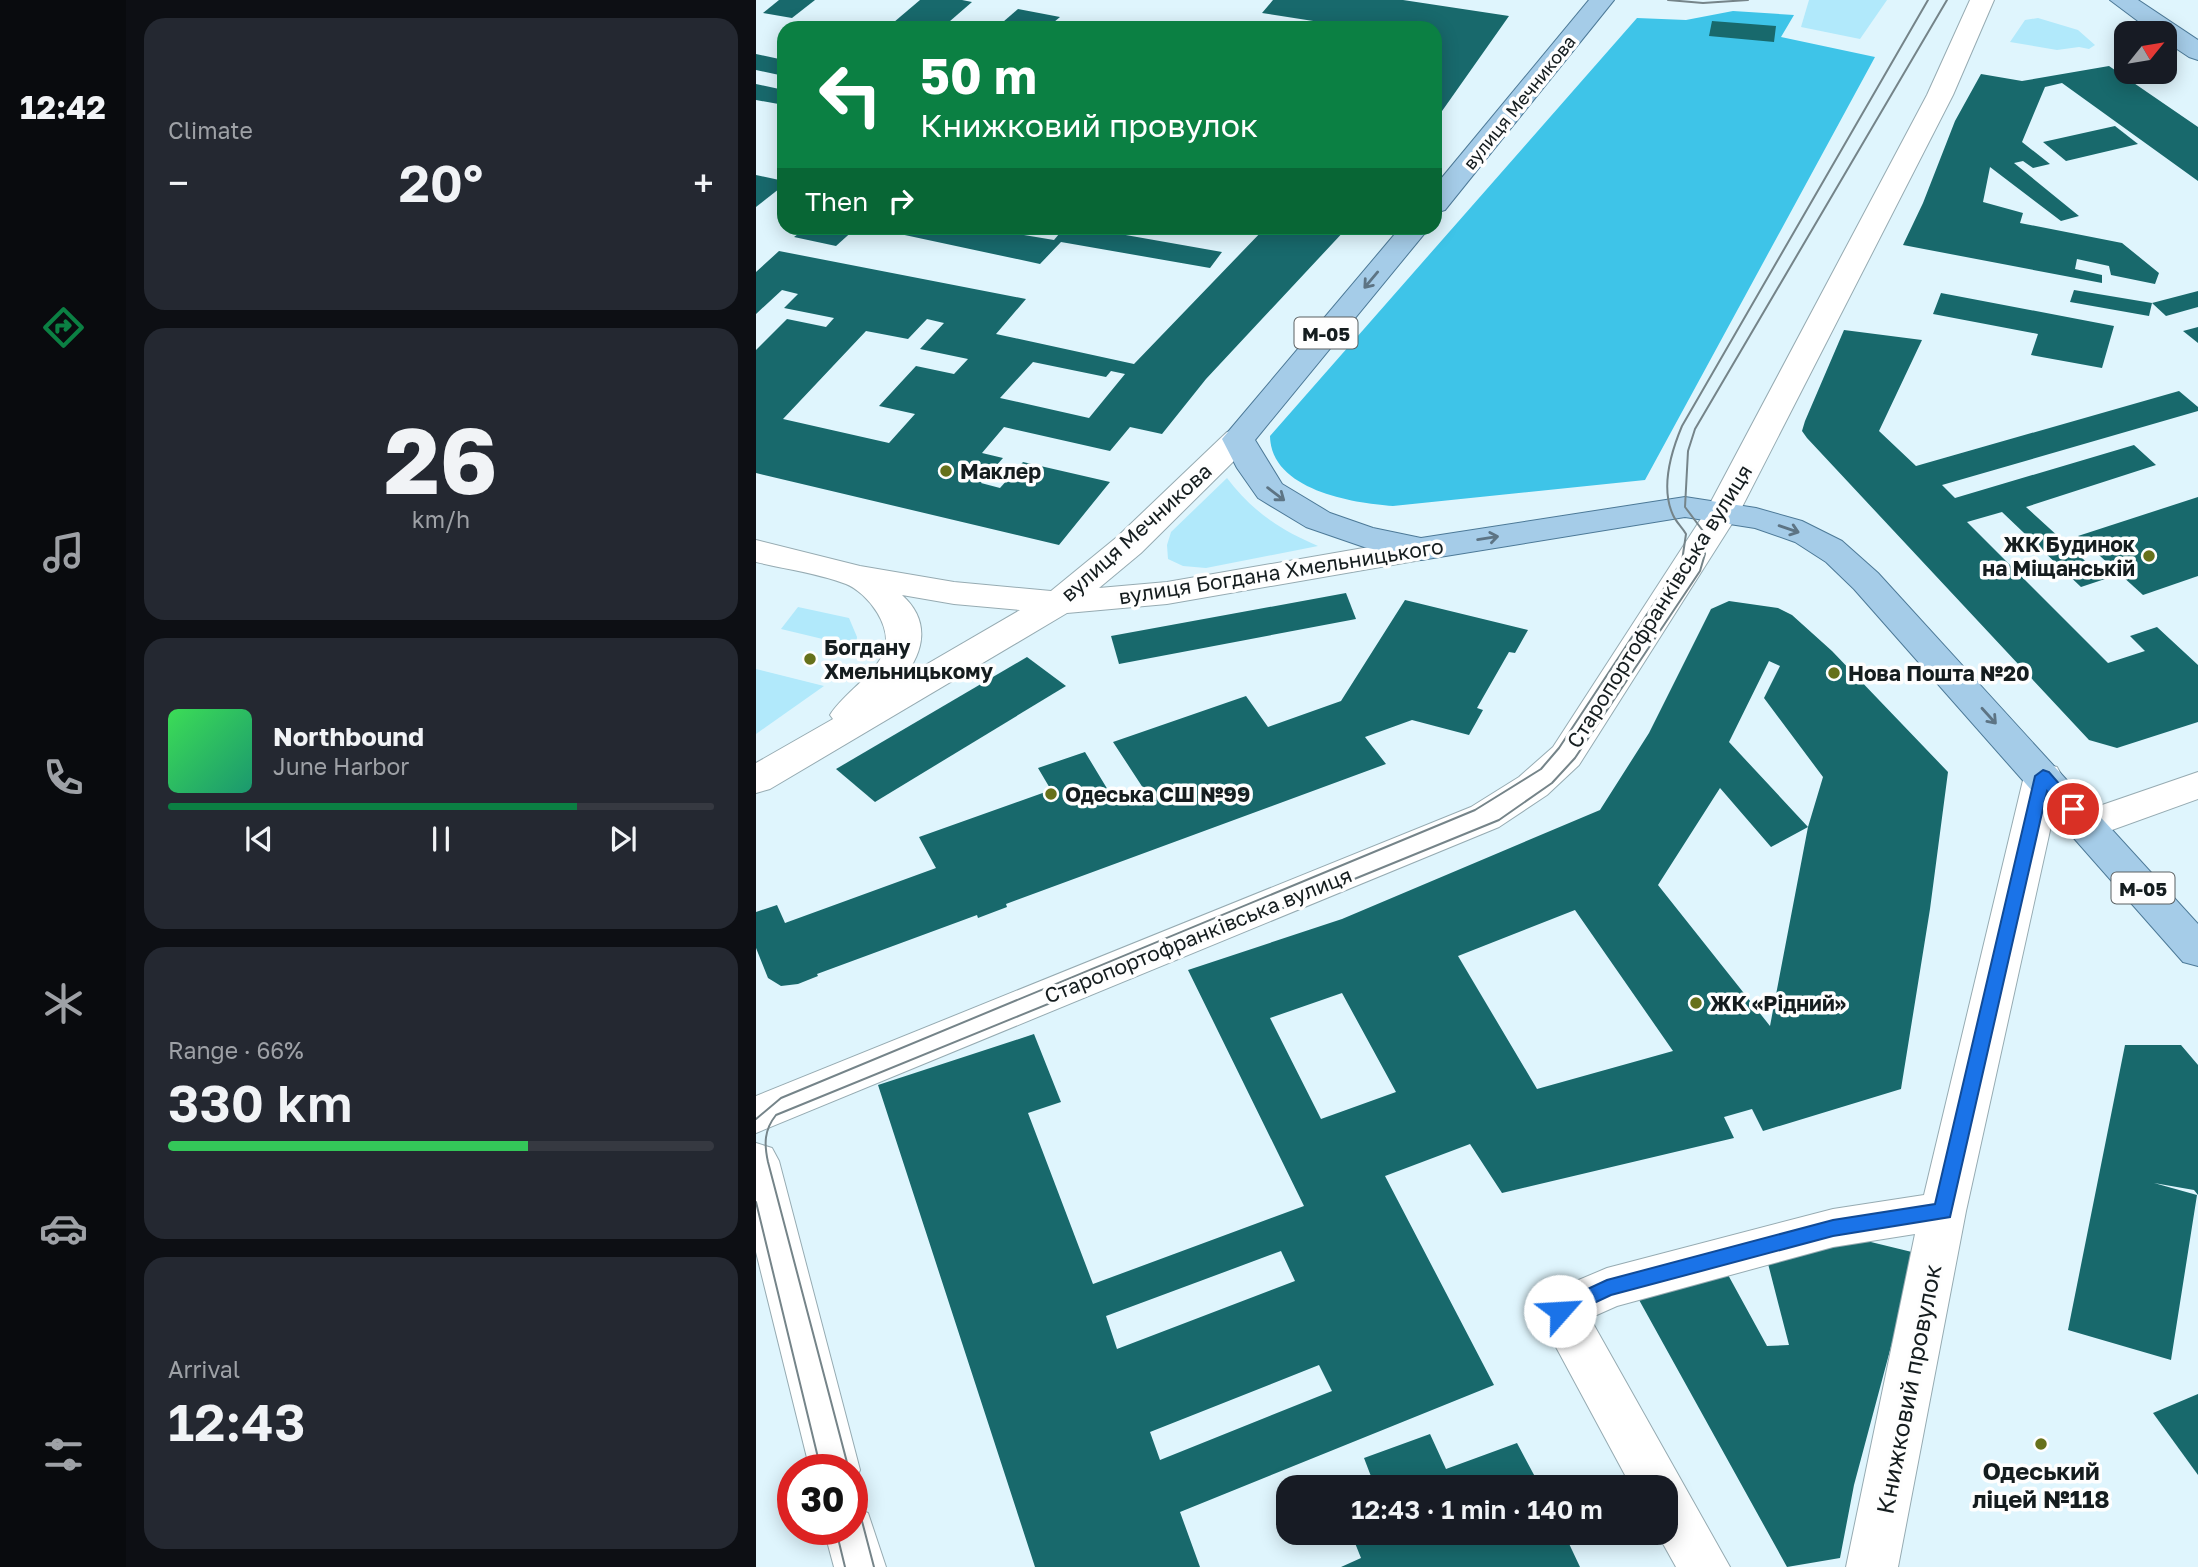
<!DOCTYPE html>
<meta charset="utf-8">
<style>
body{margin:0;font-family:"Golos Text",sans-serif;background:#242831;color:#f1f3f6;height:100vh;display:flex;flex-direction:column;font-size:26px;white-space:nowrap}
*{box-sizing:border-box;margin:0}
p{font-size:23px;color:#9ea1a6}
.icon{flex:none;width:38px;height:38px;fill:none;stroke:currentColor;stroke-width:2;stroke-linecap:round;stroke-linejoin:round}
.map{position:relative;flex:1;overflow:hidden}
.panel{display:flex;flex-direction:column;gap:18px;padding:18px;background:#0d0f14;width:630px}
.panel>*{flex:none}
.guide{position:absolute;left:21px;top:21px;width:665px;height:214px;border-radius:21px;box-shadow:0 4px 18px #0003;background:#0b8043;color:#fff;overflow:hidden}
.needle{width:46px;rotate:60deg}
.controls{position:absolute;left:1358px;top:21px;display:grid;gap:14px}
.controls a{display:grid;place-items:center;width:63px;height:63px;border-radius:14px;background:#171b24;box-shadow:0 4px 18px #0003;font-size:35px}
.speed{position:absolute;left:21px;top:1454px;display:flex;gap:14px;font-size:35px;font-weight:700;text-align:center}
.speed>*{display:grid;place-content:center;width:91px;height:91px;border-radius:50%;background:#171b24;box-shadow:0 4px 18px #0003;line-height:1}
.speed .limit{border:10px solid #d22;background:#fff;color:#111}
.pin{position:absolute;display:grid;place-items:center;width:60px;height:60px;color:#fff;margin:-30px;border:4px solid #fff;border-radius:50%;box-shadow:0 2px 7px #0007}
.me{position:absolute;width:77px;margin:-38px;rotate:64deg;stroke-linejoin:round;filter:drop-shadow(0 0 5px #0008)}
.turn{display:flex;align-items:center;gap:24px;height:147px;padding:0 28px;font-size:32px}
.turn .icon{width:91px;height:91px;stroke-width:2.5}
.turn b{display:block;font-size:49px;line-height:60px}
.then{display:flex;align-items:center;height:66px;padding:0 28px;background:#0003;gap:14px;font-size:26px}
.big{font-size:52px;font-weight:600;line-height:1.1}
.panel .widget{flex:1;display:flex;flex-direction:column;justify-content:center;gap:10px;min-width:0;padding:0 24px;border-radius:21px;background:#242831}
.panel .dial{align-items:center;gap:0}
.dial b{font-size:91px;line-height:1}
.song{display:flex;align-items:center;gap:21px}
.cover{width:84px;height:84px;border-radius:10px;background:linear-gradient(135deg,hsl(130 70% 55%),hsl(160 70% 35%))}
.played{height:7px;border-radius:4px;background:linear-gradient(90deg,#0b8043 75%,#363941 75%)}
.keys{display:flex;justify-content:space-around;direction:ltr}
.heat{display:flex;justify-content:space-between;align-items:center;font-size:38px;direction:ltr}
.charge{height:10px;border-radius:5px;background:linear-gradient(90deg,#34c759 66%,#363941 0)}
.trip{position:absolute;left:520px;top:1475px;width:402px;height:70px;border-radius:21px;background:#171b24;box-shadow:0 4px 18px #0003;font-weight:600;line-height:70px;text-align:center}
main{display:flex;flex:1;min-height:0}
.dock{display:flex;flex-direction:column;width:126px;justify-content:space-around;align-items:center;background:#090b0e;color:#9ea1a6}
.dock .icon{width:49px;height:49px}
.dock .selected{color:#0b8043}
.dock b{font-size:32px;color:#f1f3f6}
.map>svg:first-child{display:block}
.green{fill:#b1e9fb}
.forest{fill:#3ec4e8}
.building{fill:#18696c;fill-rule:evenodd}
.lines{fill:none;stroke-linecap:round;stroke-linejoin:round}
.street-casing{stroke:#96abb2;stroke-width:2}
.secondary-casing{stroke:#96abb2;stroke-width:2}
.primary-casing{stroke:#4c7997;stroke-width:2}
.street{fill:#fff;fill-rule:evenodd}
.secondary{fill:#fff;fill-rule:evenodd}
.primary{fill:#a5cce8;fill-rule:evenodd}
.tram{stroke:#758489;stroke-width:2}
.oneway{stroke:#5d7484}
.route{fill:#1a73e8;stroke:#114b97;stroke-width:2}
.poi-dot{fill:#66711b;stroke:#fefefe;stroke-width:2.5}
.labels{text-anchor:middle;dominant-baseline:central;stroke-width:7;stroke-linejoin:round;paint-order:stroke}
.far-street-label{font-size:18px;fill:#151d1f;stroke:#fefefe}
.shield{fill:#fefefe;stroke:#5b6062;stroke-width:2}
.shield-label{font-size:19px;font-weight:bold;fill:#151d1f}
.poi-label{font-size:21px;font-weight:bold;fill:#151d1f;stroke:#fefefe;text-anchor:start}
.street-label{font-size:21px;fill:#151d1f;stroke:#fefefe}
.near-street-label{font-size:24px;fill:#151d1f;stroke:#fefefe}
.near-poi-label{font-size:24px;font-weight:bold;fill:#151d1f;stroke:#fefefe}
</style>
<main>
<nav class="dock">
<b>12:42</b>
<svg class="icon selected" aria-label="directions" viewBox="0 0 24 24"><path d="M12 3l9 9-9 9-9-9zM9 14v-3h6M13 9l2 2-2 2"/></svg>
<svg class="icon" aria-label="music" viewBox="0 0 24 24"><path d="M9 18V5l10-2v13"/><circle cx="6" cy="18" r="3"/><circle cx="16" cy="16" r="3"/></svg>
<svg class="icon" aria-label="phone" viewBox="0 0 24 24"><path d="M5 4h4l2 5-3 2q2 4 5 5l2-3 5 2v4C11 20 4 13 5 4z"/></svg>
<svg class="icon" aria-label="climate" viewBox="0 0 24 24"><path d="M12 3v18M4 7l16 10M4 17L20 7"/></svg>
<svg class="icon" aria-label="car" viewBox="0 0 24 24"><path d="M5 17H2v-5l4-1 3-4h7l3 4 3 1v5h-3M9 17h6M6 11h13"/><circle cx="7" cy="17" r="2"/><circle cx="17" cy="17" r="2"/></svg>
<svg class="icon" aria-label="filters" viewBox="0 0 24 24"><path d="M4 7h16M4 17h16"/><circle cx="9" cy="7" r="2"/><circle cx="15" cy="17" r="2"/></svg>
</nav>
<section class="panel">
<div class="widget"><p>Climate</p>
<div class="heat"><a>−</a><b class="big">20°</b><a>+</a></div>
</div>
<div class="widget dial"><b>26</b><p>km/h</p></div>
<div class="widget">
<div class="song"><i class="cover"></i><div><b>Northbound</b><p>June Harbor</p></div></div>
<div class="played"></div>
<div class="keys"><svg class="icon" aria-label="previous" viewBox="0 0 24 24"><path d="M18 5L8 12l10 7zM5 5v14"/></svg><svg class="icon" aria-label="pause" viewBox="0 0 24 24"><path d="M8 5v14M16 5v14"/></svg><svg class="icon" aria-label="next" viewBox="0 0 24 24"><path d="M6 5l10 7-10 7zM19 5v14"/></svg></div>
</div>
<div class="widget"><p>Range · 66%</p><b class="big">330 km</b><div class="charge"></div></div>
<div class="widget"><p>Arrival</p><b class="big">12:43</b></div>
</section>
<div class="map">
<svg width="1442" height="1567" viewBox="0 0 1442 1567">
<rect width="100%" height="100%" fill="#dff5fd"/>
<g class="green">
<polygon points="1053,0 1131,0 1104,39 1045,27"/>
<polygon points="1282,18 1322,30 1339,45 1333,49 1323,47 1301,50 1254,42 1269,20"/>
<path d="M471,478C496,511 524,530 562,546L450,568L427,566L412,559L411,545L415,532Z"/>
<polygon points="42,607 93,618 101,637 100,647 25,629"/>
<polygon points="0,669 68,686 0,734"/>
</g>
<path class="forest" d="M977,11L1038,15L1025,37L1119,57L889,480L637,506C596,503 515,490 514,436L881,18L930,20Z"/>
<g class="building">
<polygon points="23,0 59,0 36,18 7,13"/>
<polygon points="164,0 206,0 216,2 186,28 131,28"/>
<polygon points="517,0 647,0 753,16 679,121 679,28 602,28 506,13"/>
<polygon points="262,9 304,17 291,28 240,28"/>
<polygon points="956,21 1020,26 1018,42 953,36"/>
<polygon points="0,54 28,60 28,76 0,70"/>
<polygon points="1353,66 1442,127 1442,181 1306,83 1289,87 1266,142 1294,164 1277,168 1267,161 1258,163 1323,216 1305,221 1234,167 1227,202 1267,213 1264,223 1366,243 1403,273 1399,284 1355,275 1353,266 1321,259 1319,269 1346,275 1346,283 1147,245 1167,203 1199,121 1225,74 1266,81"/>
<polygon points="0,84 28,90 28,105 0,100"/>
<polygon points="1359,126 1382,144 1310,161 1287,142"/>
<polygon points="0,175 28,181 28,185 0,207"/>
<polygon points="50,228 100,228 80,246 38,237"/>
<polygon points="116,228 275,228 268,235 298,240 308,228 330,228 466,252 454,268 305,242 284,264"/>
<path d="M509,228H591L450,379L406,434L374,427L354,451L248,427L226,453L247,458L225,483L244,488L267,462L354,482L303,545L0,473V350L31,319L70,327L78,318L28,308L42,294L26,290L0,314V272L23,251L270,299L240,334L378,364ZM171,319L188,323L164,349L212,359L198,374L160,366L123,406L159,414L133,443L27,419L110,331L152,339ZM277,362L350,377L355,371L369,374L333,418L244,398Z"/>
<polygon points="1318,290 1396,303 1393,316 1314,302"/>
<polygon points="1442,291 1442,307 1410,316 1396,303"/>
<polygon points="1185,293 1358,326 1346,368 1275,355 1282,334 1177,314"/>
<polygon points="1442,327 1442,343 1427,331"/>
<polygon points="1088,330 1166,340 1123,431 1160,466 1423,391 1442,407 1442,411 1186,485 1199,498 1378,445 1400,465 1270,507 1349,579 1325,587 1246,512 1211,522 1352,663 1389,651 1374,636 1401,627 1442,665 1442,722 1361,748 1333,740 1051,438 1046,431 1049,421"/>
<polygon points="1442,497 1442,576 1387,595 1322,536"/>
<polygon points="590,593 600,619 363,664 355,636"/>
<polygon points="649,600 772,630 759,653 753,652 721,708 727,710 713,735 656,720 609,737 630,764 250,904 251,907 222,918 221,915 61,974 62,976 42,984 25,986 12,978 0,948 0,912 21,905 29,923 180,868 163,837 295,790 282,768 329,752 361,805 391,794 357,742 490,696 512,727 585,701"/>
<path d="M973,601L1022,608L1036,615L1076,651L1192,772L1174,909L1145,1089L1007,1131L996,1109L968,1117L978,1138L746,1193L714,1144L629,1176L738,1385L424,1512L444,1567H279L122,1085L278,1034L305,1102L272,1113L337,1284L548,1206L432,970L586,919L844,810L893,733L955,609ZM1013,661L1024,666L1008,698L1067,777L1052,827L1014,1026L902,885L964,788L1015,847L1052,827L973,742ZM819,910L917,1051L781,1089L702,956ZM586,993L640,1092L565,1119L514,1018ZM525,1251L539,1281L361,1349L350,1316ZM563,1365L576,1391L404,1460L394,1432Z"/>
<polygon points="271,657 310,686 119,802 80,769"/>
<polygon points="1369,1045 1425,1045 1442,1065 1442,1195 1438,1190 1398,1183 1441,1195 1415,1360 1312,1330"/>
<polygon points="1086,1235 1160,1253 1098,1485 1084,1558 1031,1567 877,1289 965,1262 1011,1346 1033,1345 1009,1252"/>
<polygon points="1442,1394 1442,1475 1397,1413"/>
<polygon points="674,1434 690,1469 761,1443 785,1488 594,1488 616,1479 608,1458"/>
<polygon points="595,1533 808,1533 824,1567 585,1567 605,1558"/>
</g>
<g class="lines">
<g class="street-casing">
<g id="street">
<polygon points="1287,763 1301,767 1306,776 1210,1211 1142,1567 1090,1567 1159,1234 1077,1247 861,1306 834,1318 974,1567 920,1567 901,1533 910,1533 910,1488 876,1488 780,1310 787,1295 851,1268 1077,1209 1168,1195 1268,776 1273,767"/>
<polygon points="1442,772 1442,799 1331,839 1317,835 1311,825 1317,815"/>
</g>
</g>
<g class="secondary-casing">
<g id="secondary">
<polygon points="1214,0 1238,0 1197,95 984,511 823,765 791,795 743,827 0,1133 0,1096 715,807 763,777 797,747 950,511 1171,95"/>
<path d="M482,429L493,432L498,439L493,446L385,553L343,588L411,582L665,538L677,541L682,549L677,557L665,560L411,604L311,613L14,789L0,793V763L77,719L74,715C87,694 117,676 127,654C139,628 112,593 90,584C62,573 29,569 0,562V540L104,566L198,582L295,591L361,537L471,432ZM146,595L198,604L264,610L147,678C168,652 175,621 146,595Z"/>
<polygon points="0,1143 16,1148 23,1161 104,1470 96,1487 96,1470 54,1470 0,1252"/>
<polygon points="96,1507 112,1513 130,1567 78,1567 68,1530 96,1530"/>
</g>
</g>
<g class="primary-casing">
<g id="primary">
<polygon points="833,0 858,0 689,210 679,213 679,186"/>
<polygon points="1354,0 1382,0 1442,40 1442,60 1433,57 1409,41 1409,33 1398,33"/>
<polygon points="644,228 673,228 499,440 526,484 574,513 617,528 665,538 929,497 1000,508 1046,521 1086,541 1122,573 1442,924 1442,966 1427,962 1098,589 1070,562 1039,542 999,528 929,517 665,560 608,547 550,527 502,498 481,468 466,439"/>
</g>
</g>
<use href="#street" class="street"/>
<use href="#secondary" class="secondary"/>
<use href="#primary" class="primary"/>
<g class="tram">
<polyline points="912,0 947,3 992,0"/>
<path d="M0,1119L25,1098L719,810L785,769L803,748L926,561L930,534C926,527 920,522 917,515C904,487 915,452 926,426L1172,0"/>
<polyline points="0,1202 65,1470"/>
<path d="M93,1470L12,1162C8,1144 8,1130 20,1115L743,820L796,783L819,758L944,571L949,554L947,531L929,507L932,451L939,429L1191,0"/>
<polyline points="96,1483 118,1567"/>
<polyline points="80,1530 89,1567"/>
</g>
</g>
<defs><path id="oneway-shaft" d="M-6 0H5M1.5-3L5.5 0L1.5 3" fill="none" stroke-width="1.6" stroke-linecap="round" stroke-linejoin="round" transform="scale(1.75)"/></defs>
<g class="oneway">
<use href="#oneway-shaft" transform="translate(615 280) rotate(130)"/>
<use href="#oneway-shaft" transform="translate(520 494) rotate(37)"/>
<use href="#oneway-shaft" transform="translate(1033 529) rotate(19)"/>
<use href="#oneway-shaft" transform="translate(732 538) rotate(-9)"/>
<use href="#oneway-shaft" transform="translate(1233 716) rotate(48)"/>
</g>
<polygon class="route" points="1287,770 1293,772 1325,809 1317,814 1311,813 1291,791 1194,1217 1077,1236 855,1295 804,1319 797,1317 794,1311 797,1305 851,1280 1077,1220 1179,1204 1279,776"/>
<g class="poi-dot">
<circle cx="190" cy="471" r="7"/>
<circle cx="1393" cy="556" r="7"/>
<circle cx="54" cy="659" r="7"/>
<circle cx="1078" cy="673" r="7"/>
<circle cx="295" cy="794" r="7"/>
<circle cx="940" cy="1003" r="7"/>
<circle cx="1285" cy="1444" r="7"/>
</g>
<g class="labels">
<g class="far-street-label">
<text transform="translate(763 102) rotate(-51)">вулиця Мечникова</text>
</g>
<g class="shield">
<rect x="538.5" y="317.5" width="63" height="31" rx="5"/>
<rect x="1355.5" y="872.5" width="63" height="31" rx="5"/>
</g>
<g class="shield-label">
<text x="570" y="333">М-05</text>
<text x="1387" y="888">М-05</text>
</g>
<g class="poi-label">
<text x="204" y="471">Маклер</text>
<text x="1379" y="544" text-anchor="end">ЖК Будинок<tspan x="1379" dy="24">на Міщанській</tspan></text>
<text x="68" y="647">Богдану<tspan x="68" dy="24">Хмельницькому</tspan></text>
<text x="1092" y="673">Нова Пошта №20</text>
<text x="309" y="794">Одеська СШ №99</text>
<text x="954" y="1003">ЖК «Рідний»</text>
</g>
<g class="street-label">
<text transform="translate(380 532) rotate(-42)">вулиця Мечникова</text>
<text transform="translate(525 571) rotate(-9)">вулиця Богдана Хмельницького</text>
<text transform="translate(903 606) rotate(-58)">Старопортофранківська вулиця</text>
<text transform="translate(442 935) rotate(-22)">Старопортофранківська вулиця</text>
</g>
<g class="near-street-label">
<text transform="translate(1152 1389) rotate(-79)">Книжковий провулок</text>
</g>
<g class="near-poi-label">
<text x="1285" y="1470">Одеський<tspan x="1285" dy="28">ліцей №118</tspan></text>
</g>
</g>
</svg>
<div class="controls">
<a><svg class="needle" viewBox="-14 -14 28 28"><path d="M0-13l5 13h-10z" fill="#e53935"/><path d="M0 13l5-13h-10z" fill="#9ea1a6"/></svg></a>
</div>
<div class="speed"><div class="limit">30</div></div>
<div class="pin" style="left:1317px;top:809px;background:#d93025"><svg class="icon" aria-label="arrive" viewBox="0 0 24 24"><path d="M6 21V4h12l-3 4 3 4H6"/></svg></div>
<svg class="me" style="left:804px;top:1311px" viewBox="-20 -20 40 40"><circle r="19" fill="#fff"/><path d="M0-13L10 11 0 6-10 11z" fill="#1a73e8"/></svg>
<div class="trip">12:43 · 1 min · 140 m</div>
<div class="guide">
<div class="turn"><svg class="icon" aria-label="left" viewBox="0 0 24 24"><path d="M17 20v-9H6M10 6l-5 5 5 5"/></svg><div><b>50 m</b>Книжковий провулок</div></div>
<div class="then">Then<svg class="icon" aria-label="right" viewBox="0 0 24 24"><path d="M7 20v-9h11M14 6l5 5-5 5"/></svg></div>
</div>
</div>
</main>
